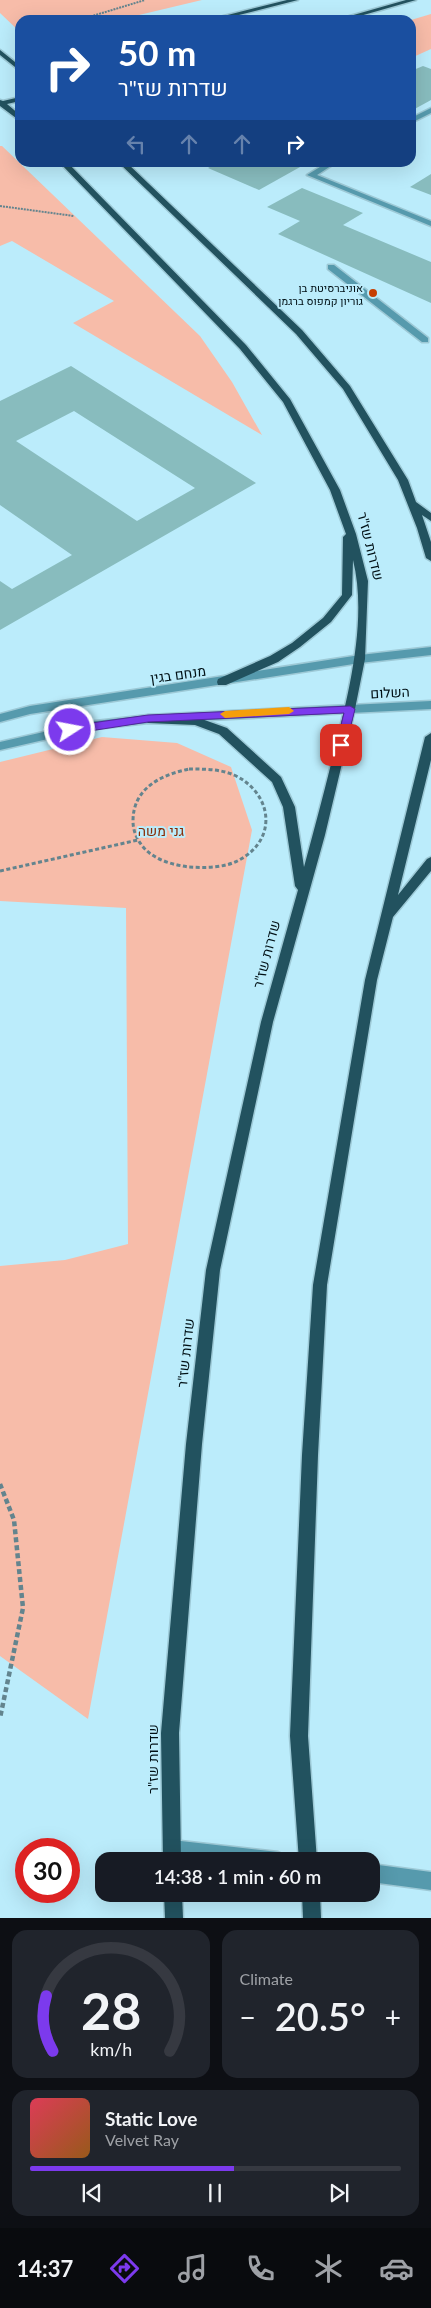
<!DOCTYPE html>
<meta charset="utf-8">
<style>
body{margin:0;font-family:Lato,Heebo,sans-serif;background:#20242c;color:#f1f3f6;height:100vh;display:flex;flex-direction:column;font-size:19px;white-space:nowrap}
*{box-sizing:border-box;margin:0}
p{font-size:16px;color:#9ea1a6}
.icon{flex:none;width:28px;height:28px;fill:none;stroke:currentColor;stroke-width:2;stroke-linecap:round;stroke-linejoin:round}
.map{position:relative;height:1918px;overflow:hidden}
.side{display:flex;flex-direction:column;gap:12px;padding:12px;background:#0d0f14;flex:1}
.side>*{flex:none}
.guide{position:absolute;left:15px;top:15px;width:401px;height:152px;border-radius:15px;box-shadow:0 5px 20px #0002;background:#1a4fa0;color:#fff;overflow:hidden}
.speed{position:absolute;left:15px;top:1838px;display:flex;gap:10px;font-size:25px;font-weight:700;text-align:center}
.speed>*{display:grid;place-content:center;width:65px;height:65px;border-radius:50%;background:#171b24;box-shadow:0 5px 20px #0002;line-height:1}
.speed .limit{border:8px solid #d22;background:#fff;color:#111}
.pin{position:absolute;display:grid;place-items:center;width:42px;height:42px;color:#fff;margin:-21px;border-radius:10px;box-shadow:0 2px 8px #0006}
.me{position:absolute;width:55px;margin:-28px;rotate:79deg;stroke-linejoin:round;filter:drop-shadow(0 0 4px #0008)}
.turn{display:flex;align-items:center;gap:18px;height:105px;padding:0 20px;font-size:22px}
.turn .icon{width:65px;height:65px;stroke-width:2.5}
.turn b{display:block;font-size:35px;line-height:42px}
.lanes{display:flex;align-items:center;height:48px;padding:0 20px;background:#0003;justify-content:center;gap:25px;direction:ltr}
.lanes .off{opacity:.35}
.big{font-size:38px;font-weight:600;line-height:1.1}
.side .widget{flex:1;display:flex;flex-direction:column;justify-content:center;gap:8px;min-width:0;padding:0 18px;border-radius:15px;background:#20242c}
.side .dial{align-items:center;gap:0}
.dial svg{height:130px;overflow:visible;fill:none;stroke:#363941;stroke-width:7;stroke-linecap:round;text-anchor:middle}
.dial text{fill:#f1f3f6;stroke:none}
.song{display:flex;align-items:center;gap:15px}
.cover{width:60px;height:60px;border-radius:8px;background:linear-gradient(135deg,hsl(350 70% 55%),hsl(30 70% 35%))}
.played{height:5px;border-radius:2px;background:linear-gradient(90deg,#7c3aed 55%,#363941 55%)}
.keys{display:flex;justify-content:space-around;direction:ltr}
.heat{display:flex;justify-content:space-between;align-items:center;font-size:28px;direction:ltr}
.side .tiles{flex:1;display:grid;gap:12px;grid-template-columns:1fr 1fr}
.widget:last-child{grid-column:span 2}
.trip{position:absolute;left:95px;top:1852px;width:285px;height:50px;border-radius:15px;background:#171b24;box-shadow:0 5px 20px #0002;font-weight:600;line-height:50px;text-align:center}
.dock{display:flex;height:80px;justify-content:space-around;align-items:center;background:#090b0e;color:#9ea1a6}
.dock .icon{width:35px;height:35px}
.dock .active{color:#7c3aed}
.dock b{font-size:22px;color:#f1f3f6}
.map>svg:first-child{display:block}
.green{fill:#f7bca9}
.building{fill:#88bcbe;fill-rule:evenodd}
.lines{fill:none;stroke-linecap:round;stroke-linejoin:round}
.minor-casing{stroke:#9dc9d6;stroke-width:3}
.major-casing{stroke:#9dc9d6;stroke-width:3}
.path-far2{stroke:#63848e;stroke-width:2;stroke-dasharray:2 1;stroke-linecap:butt}
.path-far1{stroke:#63848e;stroke-width:3;stroke-dasharray:4 2.5;stroke-linecap:butt}
.path{stroke:#63848e;stroke-width:4.5;stroke-dasharray:5 3;stroke-linecap:butt}
.minor{fill:#569aad;fill-rule:evenodd}
.major{fill:#22525f;fill-rule:evenodd}
.route{fill:#7c3aed;stroke:#51269a}
.slow{fill:#f59e0b}
.poi-dot{fill:#c63f03;stroke:#bbecfb;stroke-width:2}
.labels{text-anchor:middle;dominant-baseline:central;stroke-width:4;stroke-linejoin:round;paint-order:stroke}
.far-poi-label{font-size:11px;fill:#011015;stroke:#bbecfb;text-anchor:end}
.street-label{font-size:14px;fill:#011015;stroke:#bbecfb}
.park-label{font-size:14px;fill:#882a03;stroke:#bbecfb}
</style>
<div class="map">
<svg width="431" height="1918" viewBox="0 0 431 1918">
<rect width="100%" height="100%" fill="#bbecfb"/>
<g class="green">
<polygon points="0,0 202,0 118,20 20,20 20,32 0,13"/>
<polygon points="431,14 431,49 411,58 411,20"/>
<polygon points="0,146 2,146 200,336 232,382 262,435 73,323 114,301 12,241 0,246"/>
<polygon points="102,737 177,743 231,767 252,830 88,1719 0,1656 0,1266 65,1260 128,1244 126,908 0,901 0,762"/>
</g>
<g class="building">
<polygon points="423,66 431,69 431,100 411,111 411,71"/>
<polygon points="218,162 309,162 259,190 208,168"/>
<polygon points="431,174 431,195 410,187"/>
<polygon points="302,188 363,213 343,225 431,262 431,303 278,234 300,221 267,207"/>
<path d="M71,366L256,483L0,630V581L12,589L72,555L0,505V401ZM74,411L195,488L137,521L16,441Z"/>
</g>
<g class="lines">
<g class="minor-casing">
<g id="minor">
<polygon points="431,108 431,113 411,123 411,118"/>
<polygon points="328,162 337,162 317,175 431,221 431,226 307,175"/>
<polygon points="328,265 334,265 428,338 428,342 422,342 328,269"/>
<polygon points="431,647 431,655 360,663 30,714 0,722 0,714 30,706 360,655"/>
<polygon points="431,701 431,709 148,723 87,730 0,750 0,742 87,722 148,715"/>
<path d="M172,1840L278,1852L284,1855L287,1861C260,1863 189,1865 166,1855L163,1849L166,1843Z"/>
<polygon points="371,1864 431,1872 431,1890 371,1882"/>
</g>
</g>
<g class="major-casing">
<g id="major">
<polygon points="287,0 298,0 219,20 208,20"/>
<polygon points="406,0 416,0 346,20 336,20"/>
<polygon points="0,50 20,66 20,71 0,55"/>
<polygon points="20,97 20,101 7,104 20,115 20,121 0,106 0,100 3,101"/>
<path d="M59,162H67L246,345L290,399L340,490L356,534L368,581L365,659L355,709L325,835L273,1022L220,1270L202,1444L179,1733L181,1861H163L161,1733L186,1444L206,1270L261,1022L298,890L295,886L283,807L272,782L219,734L195,725L148,723L143,719L148,715L196,717L227,728L281,777L295,807L304,867C314,830 324,793 333,756C348,696 368,620 353,560L352,595L331,622L300,647L278,662L226,685H218L217,682L218,679L270,656L292,643L323,618L342,595L343,537L346,534L330,490L283,402L240,349Z"/>
<polygon points="118,162 126,162 302,330 350,386 408,480 416,502 431,513 431,521 422,515 431,542 431,561 426,558 417,528 398,480 343,389 296,334"/>
<polygon points="431,733 431,760 398,895 427,859 431,857 431,871 393,917 377,980 327,1285 318,1455 308,1736 317,1861 299,1861 290,1736 302,1455 313,1285 365,980 425,737"/>
<polygon points="164,1894 182,1894 183,1918 165,1918"/>
<polygon points="302,1894 320,1894 321,1918 303,1918"/>
</g>
</g>
<g class="path-far2">
<polyline points="79,20 145,0"/>
<polyline points="0,206 74,216"/>
</g>
<g class="path-far1">
<path d="M189,769C204,769 220,769 234,775C271,792 279,837 241,859C226,868 206,868 189,867C173,865 155,860 144,848C137,840 133,831 133,821C133,788 161,775 189,769Z"/>
<polyline points="0,871 138,840"/>
</g>
<polyline class="path" points="0,1484 14,1520 23,1608 0,1718"/>
<use href="#minor" class="minor"/>
<use href="#major" class="major"/>
</g>
<polygon class="route" points="350,706 355,709 346,745 341,749 336,745 344,713 148,722 70,734 65,730 70,726 148,715"/>
<polygon class="slow" points="289,707 294,711 289,714 225,718 220,714 225,711"/>
<circle class="poi-dot" cx="373" cy="293" r="5"/>
<g class="labels">
<g class="far-poi-label">
<text x="363" y="287">אוניברסיטת בן<tspan x="363" dy="13">גוריון קמפוס ברגמן</tspan></text>
</g>
<g class="street-label">
<text transform="translate(371 546) rotate(76)">שדרות שז"ר</text>
<text transform="translate(178 674) rotate(-8)">מנחם בגין</text>
<text transform="translate(390 692) rotate(-3)">השלום</text>
<text transform="translate(266 954) rotate(-75)">שדרות שז"ר</text>
<text transform="translate(185 1353) rotate(-84)">שדרות שז"ר</text>
<text transform="translate(152 1759) rotate(-90)">שדרות שז"ר</text>
</g>
<g class="park-label">
<text x="161" y="830">גני משה</text>
</g>
</g>
</svg>
<div class="speed"><div class="limit">30</div></div>
<div class="pin" style="left:341px;top:745px;background:#d93025"><svg class="icon" aria-label="arrive" viewBox="0 0 24 24"><path d="M6 21V4h12l-3 4 3 4H6"/></svg></div>
<svg class="me" style="left:70px;top:730px" viewBox="-20 -20 40 40"><circle r="17" fill="#7c3aed" stroke="#fff" stroke-width="3"/><path d="M0-11L8 9 0 5-8 9z" fill="#fff"/></svg>
<div class="trip">14:38 · 1 min · 60 m</div>
<div class="guide">
<div class="turn"><svg class="icon" aria-label="right" viewBox="0 0 24 24"><path d="M7 20v-9h11M14 6l5 5-5 5"/></svg><div><b>50 m</b>שדרות שז&quot;ר</div></div>
<div class="lanes"><svg class="icon off" aria-label="left" viewBox="0 0 24 24"><path d="M17 20v-9H6M10 6l-5 5 5 5"/></svg><svg class="icon off" aria-label="ahead" viewBox="0 0 24 24"><path d="M12 20V5M6 11l6-6 6 6"/></svg><svg class="icon off" aria-label="ahead" viewBox="0 0 24 24"><path d="M12 20V5M6 11l6-6 6 6"/></svg><svg class="icon" aria-label="right" viewBox="0 0 24 24"><path d="M7 20v-9h11M14 6l5 5-5 5"/></svg></div>
</div>
</div>
<section class="side">
<div class="tiles">
<div class="widget dial"><svg viewBox="0 0 100 80">
<path d="M14 69A42 42 0 1 1 86 69"/>
<path d="M14 69A42 42 0 0 1 10 35" stroke="#7c3aed"/>
<text x="50" y="56" font-size="32" font-weight="700">28</text>
<text x="50" y="72" font-size="11">km/h</text>
</svg></div>
<div class="widget"><p>Climate</p>
<div class="heat"><a>−</a><b class="big">20.5°</b><a>+</a></div>
</div>
<div class="widget">
<div class="song"><i class="cover"></i><div><b>Static Love</b><p>Velvet Ray</p></div></div>
<div class="played"></div>
<div class="keys"><svg class="icon" aria-label="previous" viewBox="0 0 24 24"><path d="M18 5L8 12l10 7zM5 5v14"/></svg><svg class="icon" aria-label="pause" viewBox="0 0 24 24"><path d="M8 5v14M16 5v14"/></svg><svg class="icon" aria-label="next" viewBox="0 0 24 24"><path d="M6 5l10 7-10 7zM19 5v14"/></svg></div>
</div>
</div>
</section>
<nav class="dock">
<b>14:37</b>
<svg class="icon active" aria-label="directions" viewBox="0 0 24 24"><path d="M12 3l9 9-9 9-9-9zM9 14v-3h6M13 9l2 2-2 2"/></svg>
<svg class="icon" aria-label="music" viewBox="0 0 24 24"><path d="M9 18V5l10-2v13"/><circle cx="6" cy="18" r="3"/><circle cx="16" cy="16" r="3"/></svg>
<svg class="icon" aria-label="phone" viewBox="0 0 24 24"><path d="M5 4h4l2 5-3 2q2 4 5 5l2-3 5 2v4C11 20 4 13 5 4z"/></svg>
<svg class="icon" aria-label="climate" viewBox="0 0 24 24"><path d="M12 3v18M4 7l16 10M4 17L20 7"/></svg>
<svg class="icon" aria-label="car" viewBox="0 0 24 24"><path d="M5 17H2v-5l4-1 3-4h7l3 4 3 1v5h-3M9 17h6M6 11h13"/><circle cx="7" cy="17" r="2"/><circle cx="17" cy="17" r="2"/></svg>
</nav>
